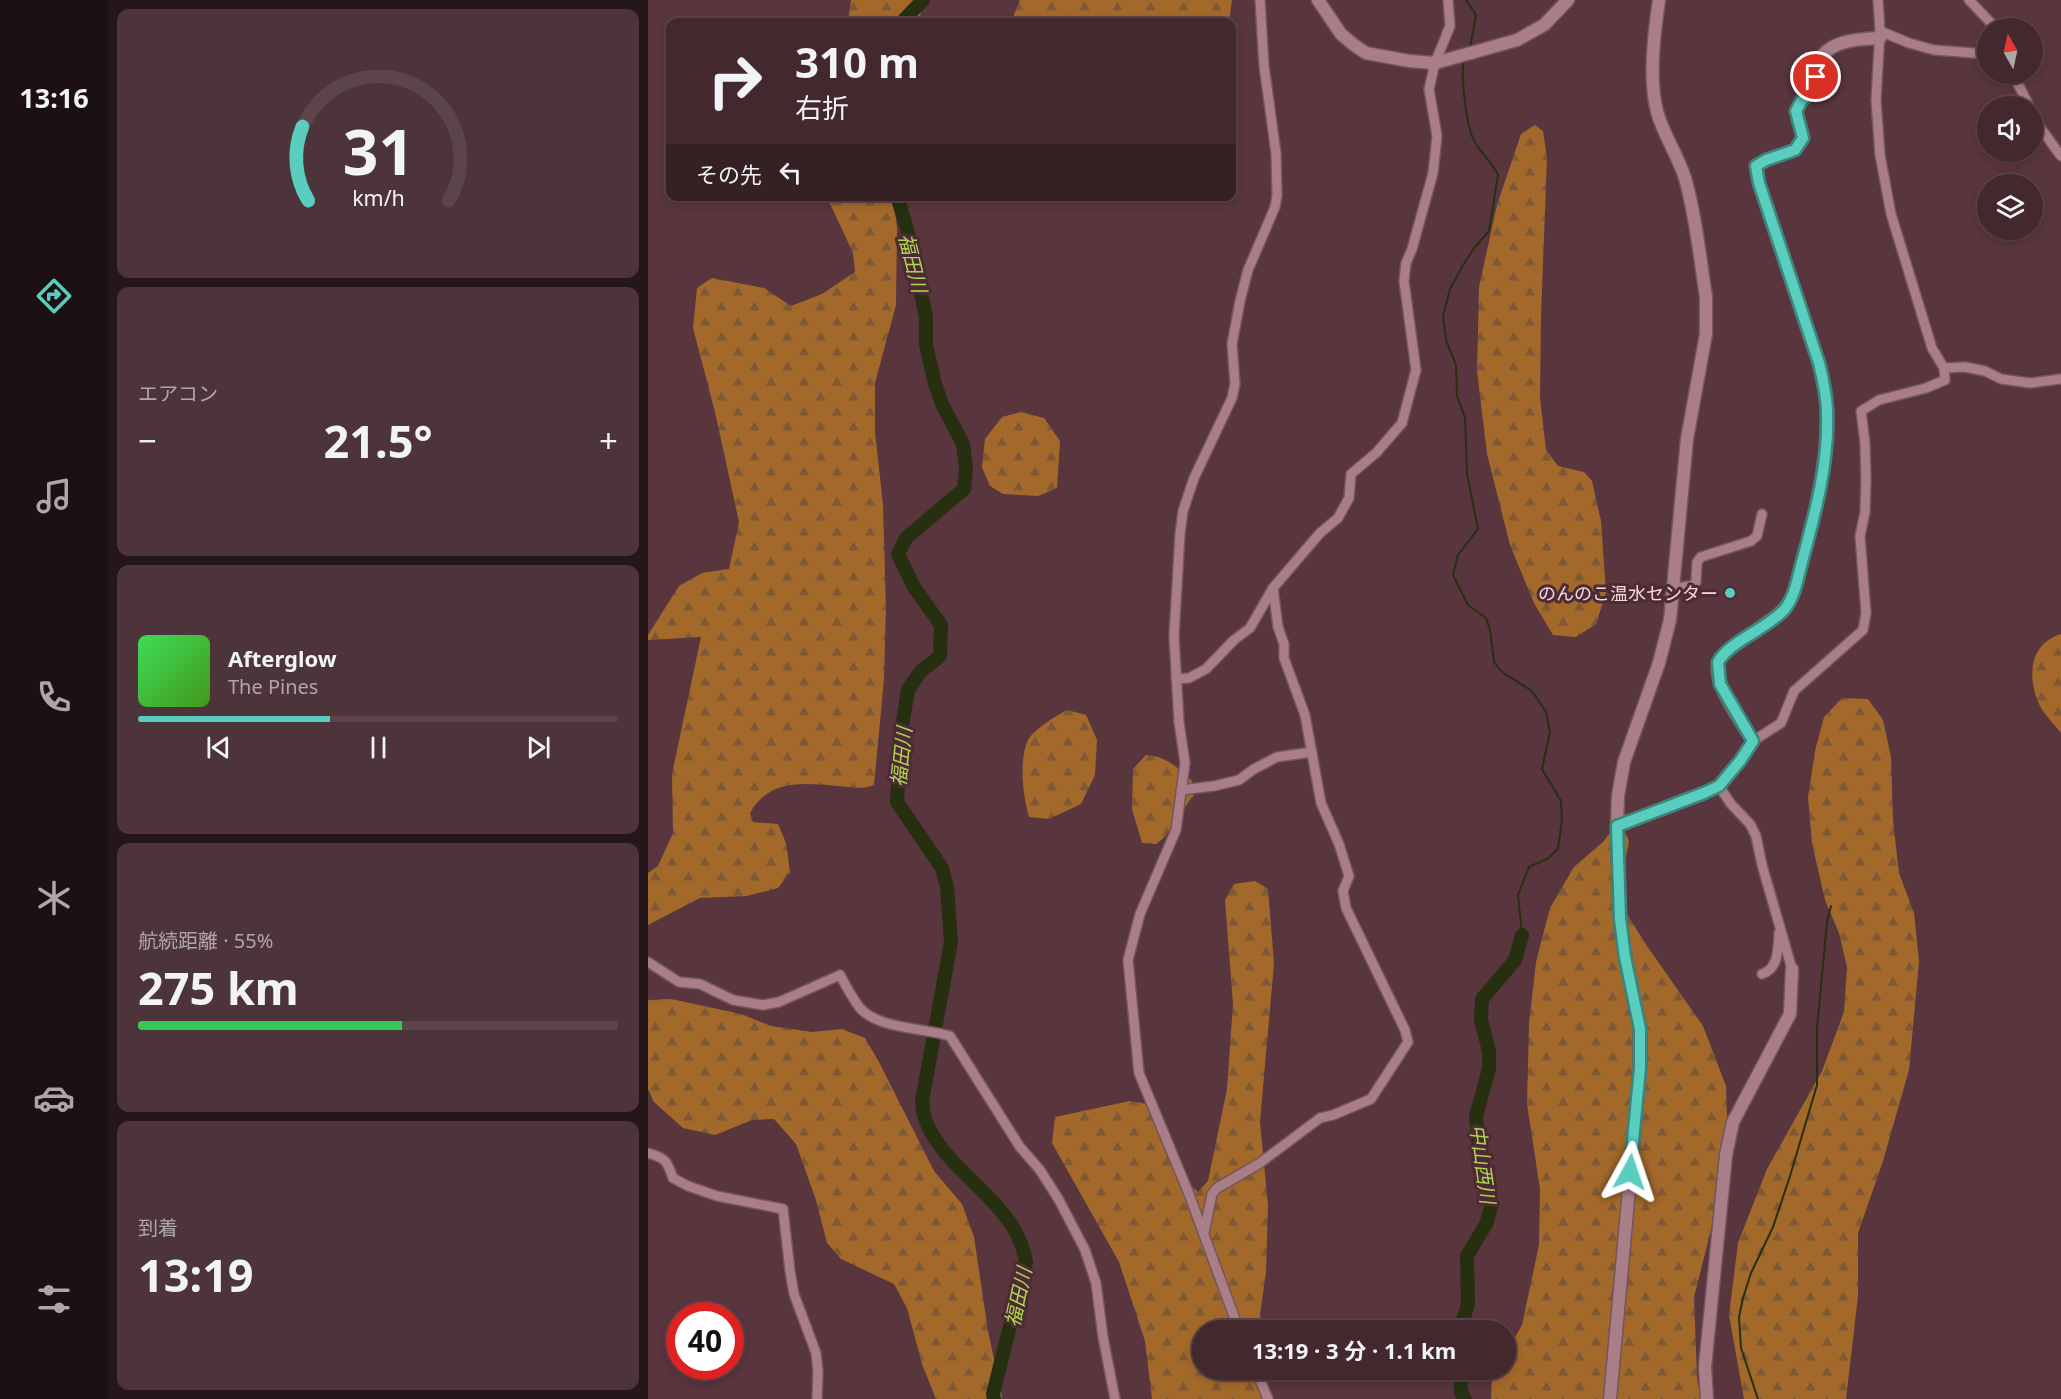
<!DOCTYPE html>
<html lang="ja">
<meta charset="utf-8">
<style>
body{margin:0;font-family:"Noto Sans","Noto Sans JP",sans-serif;background:#4d343a;color:#f1f3f6;height:100vh;display:flex;flex-direction:column;font-size:22px;white-space:nowrap}
*{box-sizing:border-box;margin:0}
p{font-size:20px;color:#afa6aa}
.icon{flex:none;width:33px;height:33px;fill:none;stroke:currentColor;stroke-width:2;stroke-linecap:round;stroke-linejoin:round}
.map{position:relative;flex:1;overflow:hidden}
.panel{display:flex;flex-direction:column;gap:9px;padding:9px;background:#251619;width:540px}
.panel>*{flex:none}
.guide{position:absolute;left:18px;top:18px;width:570px;height:183px;border-radius:12px;box-shadow:0 3px 9px #0003,0 0 0 2px #5b444a;background:#43282e;color:#f1f3f6;overflow:hidden}
.needle{width:39px;rotate:351deg}
.fabs{position:absolute;left:1329px;top:18px;display:grid;gap:12px}
.fabs a{display:grid;place-items:center;width:66px;height:66px;border-radius:50%;background:#43282e;box-shadow:0 3px 9px #0003,0 0 0 2px #5b444a;font-size:30px}
.speed{position:absolute;left:18px;top:1302px;display:flex;gap:12px;font-size:30px;font-weight:700;text-align:center}
.speed>*{display:grid;place-content:center;width:78px;height:78px;border-radius:50%;background:#43282e;box-shadow:0 3px 9px #0003,0 0 0 2px #5b444a;line-height:1}
.speed .limit{border:9px solid #d22;background:#fff;color:#111}
.pin{position:absolute;display:grid;place-items:center;width:51px;height:51px;color:#fff;margin:-26px;border:3px solid #fff;border-radius:50%;box-shadow:0 2px 6px #0007}
.me{position:absolute;width:66px;margin:-33px;rotate:5deg;stroke-linejoin:round;filter:drop-shadow(0 0 4px #0008)}
.turn{display:flex;align-items:center;gap:21px;height:126px;padding:0 30px;font-size:27px}
.turn .icon{width:78px;height:78px;stroke-width:2.5}
.turn b{display:block;font-size:42px;line-height:51px}
.then{display:flex;align-items:center;height:57px;padding:0 30px;background:#0003;gap:12px;font-size:22px}
.big{font-size:45px;font-weight:700;line-height:1.1}
.panel .tile{flex:1;display:flex;flex-direction:column;justify-content:center;gap:9px;min-width:0;padding:0 21px;border-radius:12px;background:#4d343a}
.panel .dial{align-items:center;gap:0}
.dial svg{height:156px;overflow:visible;fill:none;stroke:#5b444a;stroke-width:7;stroke-linecap:round;text-anchor:middle}
.dial text{fill:#f1f3f6;stroke:none}
.song{display:flex;align-items:center;gap:18px}
.cover{width:72px;height:72px;border-radius:9px;background:linear-gradient(135deg,hsl(130 70% 55%),hsl(100 70% 35%))}
.played{height:6px;border-radius:3px;background:linear-gradient(90deg,#59cebf 40%,#5b444a 40%)}
.keys{display:flex;justify-content:space-around;direction:ltr}
.heat{display:flex;justify-content:space-between;align-items:center;font-size:33px;direction:ltr}
.charge{height:9px;border-radius:4px;background:linear-gradient(90deg,#34c759 55%,#5b444a 0)}
.trip{position:absolute;left:544px;top:1320px;width:324px;height:60px;border-radius:30px;background:#43282e;box-shadow:0 3px 9px #0003,0 0 0 2px #5b444a;font-weight:700;line-height:60px;text-align:center}
main{display:flex;flex:1;min-height:0}
.dock{display:flex;flex-direction:column;width:108px;justify-content:space-around;align-items:center;background:#1b1012;color:#afa6aa}
.dock .icon{width:42px;height:42px}
.dock .on{color:#59cebf}
.dock b{font-size:27px;color:#f1f3f6}
.map>svg:first-child{display:block}
.forest{fill:url(#forest-firs)}
.lines{fill:none;stroke-linecap:round;stroke-linejoin:round}
.stream{stroke:#263010;stroke-width:2}
.river{stroke:#263010;stroke-width:14}
.street-casing{stroke:#73555c;stroke-width:12}
.secondary-casing{stroke:#73555c;stroke-width:15}
.street{stroke:#a97e88;stroke-width:9}
.secondary{stroke:#a97e88;stroke-width:12}
.route-casing{stroke:#3a867c;stroke-width:15}
.route{stroke:#59cebf;stroke-width:10}
.poi-dot{fill:#59cebf;stroke:#4e2a34;stroke-width:2}
.labels{text-anchor:middle;dominant-baseline:central;stroke-width:6;stroke-linejoin:round;paint-order:stroke}
.poi-label{font-size:18px;fill:#f1d9de;stroke:#4e2a34;text-anchor:end}
.water-label{font-size:20px;font-style:italic;fill:#add451;stroke:#4e2a34}
</style>
<main>
<nav class="dock">
<b>13:16</b>
<svg class="icon on" aria-label="directions" viewBox="0 0 24 24"><path d="M12 3l9 9-9 9-9-9zM9 14v-3h6M13 9l2 2-2 2"/></svg>
<svg class="icon" aria-label="music" viewBox="0 0 24 24"><path d="M9 18V5l10-2v13"/><circle cx="6" cy="18" r="3"/><circle cx="16" cy="16" r="3"/></svg>
<svg class="icon" aria-label="phone" viewBox="0 0 24 24"><path d="M5 4h4l2 5-3 2q2 4 5 5l2-3 5 2v4C11 20 4 13 5 4z"/></svg>
<svg class="icon" aria-label="climate" viewBox="0 0 24 24"><path d="M12 3v18M4 7l16 10M4 17L20 7"/></svg>
<svg class="icon" aria-label="car" viewBox="0 0 24 24"><path d="M5 17H2v-5l4-1 3-4h7l3 4 3 1v5h-3M9 17h6M6 11h13"/><circle cx="7" cy="17" r="2"/><circle cx="17" cy="17" r="2"/></svg>
<svg class="icon" aria-label="filters" viewBox="0 0 24 24"><path d="M4 7h16M4 17h16"/><circle cx="9" cy="7" r="2"/><circle cx="15" cy="17" r="2"/></svg>
</nav>
<section class="panel">
<div class="tile dial"><svg viewBox="0 0 100 80">
<path d="M14 69A42 42 0 1 1 86 69"/>
<path d="M14 69A42 42 0 0 1 11 31" stroke="#59cebf"/>
<text x="50" y="56" font-size="32" font-weight="700">31</text>
<text x="50" y="72" font-size="11">km/h</text>
</svg></div>
<div class="tile"><p>エアコン</p>
<div class="heat"><a>−</a><b class="big">21.5°</b><a>+</a></div>
</div>
<div class="tile">
<div class="song"><i class="cover"></i><div><b>Afterglow</b><p>The Pines</p></div></div>
<div class="played"></div>
<div class="keys"><svg class="icon" aria-label="previous" viewBox="0 0 24 24"><path d="M18 5L8 12l10 7zM5 5v14"/></svg><svg class="icon" aria-label="pause" viewBox="0 0 24 24"><path d="M8 5v14M16 5v14"/></svg><svg class="icon" aria-label="next" viewBox="0 0 24 24"><path d="M6 5l10 7-10 7zM19 5v14"/></svg></div>
</div>
<div class="tile"><p>航続距離 · 55%</p><b class="big">275 km</b><div class="charge"></div></div>
<div class="tile"><p>到着</p><b class="big">13:19</b></div>
</section>
<div class="map">
<svg width="1413" height="1399" viewBox="0 0 1413 1399">
<defs>
<pattern id="forest-firs" width="22" height="20" patternUnits="userSpaceOnUse" patternTransform="scale(1.5)"><rect width="22" height="20" fill="#a3692b"/><path d="M5 1l3.5 6h-7zM16 11l3.5 6h-7z" fill="#7f5935"/></pattern>
</defs>
<rect width="100%" height="100%" fill="#59353e"/>
<g class="forest">
<polygon points="203,0 275,0 271,22 200,22"/>
<polygon points="372,0 584,0 581,22 363,22"/>
<polygon points="887,125 895,131 899,158 893,317 892,397 898,450 910,466 936,472 944,481 953,521 958,593 948,624 928,637 905,635 886,603 862,545 839,454 829,371 831,287 849,205 873,134"/>
<path d="M179,197H245L249,228L248,305L227,383V432L235,505L238,609L236,679L226,785C214,790 203,787 189,786C155,783 121,779 102,813L105,822L130,824L138,843L142,872L130,888L99,896L52,898L0,925V873L10,866L25,833L24,774L53,637L0,640V635L31,586L54,573L81,569L91,522L67,412L45,328L49,288L64,278L116,288L143,306L174,294L207,272L205,253Z"/>
<polygon points="373,412 396,418 412,441 409,488 390,496 355,494 342,486 334,467 337,439 354,417"/>
<path d="M1413,634V733C1406,724 1397,715 1392,706C1379,679 1380,644 1413,634Z"/>
<polygon points="1194,698 1220,699 1235,720 1243,757 1245,820 1251,873 1266,913 1271,961 1261,1070 1235,1161 1210,1233 1210,1296 1198,1399 1096,1399 1081,1315 1090,1243 1119,1169 1174,1071 1196,1012 1199,967 1191,933 1177,900 1164,843 1160,797 1167,751 1176,717"/>
<path d="M419,710L438,715L449,740L447,775L433,804L401,819L381,817C375,797 371,762 379,742C384,730 408,716 419,710Z"/>
<path d="M498,755C518,756 530,768 544,781L546,795C532,811 526,832 508,844L494,843L484,809L485,769Z"/>
<polygon points="965,829 977,832 981,841 977,862 977,911 999,946 1055,1026 1078,1086 1080,1149 1062,1234 1046,1297 1049,1379 1053,1399 843,1399 844,1378 848,1370 858,1370 858,1353 874,1325 891,1245 892,1189 879,1104 881,1024 888,962 902,908 926,867 955,842"/>
<polygon points="607,881 620,889 626,963 612,1122 620,1205 618,1273 612,1314 614,1330 555,1330 555,1370 617,1370 618,1381 626,1399 504,1399 497,1341 471,1262 404,1143 407,1117 482,1101 504,1105 536,1180 550,1192 560,1181 579,1089 585,1004 577,900 586,884"/>
<polygon points="23,999 93,1014 123,1026 164,1032 194,1029 217,1038 232,1064 286,1171 314,1204 326,1237 340,1331 354,1397 353,1399 288,1399 274,1364 259,1308 246,1284 193,1259 179,1243 168,1200 148,1144 126,1119 104,1120 67,1135 35,1128 6,1102 0,1089 0,1000"/>
</g>
<g class="lines">
<g class="stream">
<polyline points="818,0 828,15 822,48"/>
<path d="M816,62C812,73 819,124 824,136C829,150 844,161 850,175L841,231L826,248L814,267L802,289L795,316L798,340L808,365L809,396L817,418L819,474L830,529L810,555L805,575L820,605L838,618L842,630L846,662L854,672L884,691L898,712L902,732L894,769L913,801L914,820L910,849L899,859L881,867L870,895L874,935"/>
<polyline points="1110,1399 1093,1348 1091,1317 1095,1298 1103,1273 1125,1227 1142,1176 1169,1085 1169,1029 1179,921 1183,906"/>
</g>
<g class="river">
<polyline points="254,22 275,0"/>
<path d="M249,196L259,229L278,317V345L287,384L294,404L315,444L318,468L316,489L258,538L250,554L266,587L293,625L292,656L272,672L260,690L253,733L249,802L294,868L299,887L303,942L274,1101C275,1107 275,1114 277,1119C298,1175 369,1201 378,1262L345,1394L346,1399"/>
<polyline points="812,1330 820,1304 819,1256 838,1224 844,1204 833,1174 828,1116 841,1069 841,1051 833,1020 834,999 867,960 874,935"/>
<polyline points="812,1370 813,1392 817,1399"/>
</g>
<g class="street-casing">
<g id="street">
<polyline points="1321,0 1343,23 1345,28"/>
<polyline points="1232,31 1261,43 1286,50 1340,54"/>
<polyline points="1365,74 1381,106"/>
<polyline points="1384,113 1391,126 1413,156"/>
<polyline points="1296,368 1317,367 1337,371 1353,379 1382,383 1413,379"/>
<polyline points="1025,589 1046,585 1048,582 1049,562 1053,557 1103,541 1109,536 1114,514"/>
<polyline points="528,679 541,678 558,669 586,640 602,628 625,588 672,533 690,518 701,498 703,474 728,453 754,423 768,370 756,281 758,263 764,249 785,173 789,136 781,89 787,63 802,26 800,0"/>
<polyline points="1105,741 1133,723 1146,691 1215,630 1218,613 1212,536 1217,512 1218,480 1217,443 1213,411 1231,400 1278,388 1297,380 1296,368 1284,348 1243,214 1232,155 1228,100 1232,31 1230,0"/>
<polyline points="1071,786 1083,804 1102,824 1108,836 1114,865 1144,969"/>
<polyline points="533,790 566,786 591,780 606,769 629,757 664,752"/>
<path d="M0,962L31,982L52,984L85,1000L115,1005L131,1002L192,975C198,986 204,998 212,1008C230,1029 277,1028 302,1036L372,1147L392,1170L411,1200L437,1250L448,1283L455,1337L467,1399"/>
<path d="M1114,974C1131,969 1130,948 1131,933"/>
<path d="M0,1153C18,1158 19,1161 25,1178L40,1186L69,1196L135,1209L142,1271L146,1294L168,1353L170,1371L169,1399"/>
<polyline points="556,1233 564,1194 569,1188 612,1163 672,1118 685,1115 723,1099 760,1042 757,1030 698,908 695,891 701,876 691,844 673,803 657,715 636,658 636,644 630,627 625,588"/>
<polyline points="591,1330 541,1194 491,1073 480,960 492,914 528,830 537,763 531,722 526,636 532,534 535,511 546,478 584,398 587,384 584,344 592,301 600,270 627,207 629,196 628,153 616,66 612,0"/>
<polyline points="608,1370 620,1399"/>
</g>
</g>
<g class="secondary-casing">
<g id="secondary">
<polyline points="670,0 693,34 706,45 718,53 761,61 787,63 869,40 896,25 920,0"/>
<path d="M969,826L1056,793L1071,786L1092,761L1105,741C1094,723 1065,684 1070,663C1073,649 1123,624 1136,609C1147,597 1150,577 1154,562C1167,514 1180,463 1179,413C1179,396 1175,380 1171,364L1111,183L1108,166L1118,160L1147,150L1155,138L1148,111L1154,100L1165,91C1167,82 1167,71 1170,63C1179,40 1211,39 1232,38"/>
<path d="M962,1399L992,1068V1029L977,957L972,919L969,826L970,796L976,762L1011,663L1022,620L1039,439L1058,334V297C1052,258 1048,217 1037,178C1030,156 1017,137 1010,115C1000,82 1006,34 1011,0"/>
<polyline points="1059,1399 1057,1367 1078,1155 1085,1122 1142,1014 1144,969"/>
</g>
</g>
<use href="#street" class="street"/>
<use href="#secondary" class="secondary"/>
</g>
<g class="lines">
<g class="route-casing">
<path id="route" d="M982,1172L992,1068V1029L977,957L972,919L969,826L1056,793L1071,786L1092,761L1105,741L1072,684L1070,662C1083,640 1118,630 1137,609C1147,596 1150,577 1154,562C1167,514 1181,463 1179,413C1179,396 1175,380 1171,363L1111,183L1108,166L1118,160L1147,150L1155,138L1148,111L1154,100L1166,91L1168,77"/>
</g>
<use href="#route" class="route"/>
</g>
<circle class="poi-dot" cx="1082" cy="593" r="6"/>
<g class="labels">
<g class="poi-label">
<text x="1070" y="593">のんのこ温水センター</text>
</g>
<g class="water-label">
<text transform="translate(265 263) rotate(76)">福田川</text>
<text transform="translate(253 757) rotate(-84)">福田川</text>
<text transform="translate(835 1164) rotate(82)">中山西川</text>
<text transform="translate(370 1297) rotate(-78)">福田川</text>
</g>
</g>
</svg>
<div class="fabs">
<a><svg class="needle" viewBox="-14 -14 28 28"><path d="M0-13l5 13h-10z" fill="#e53935"/><path d="M0 13l5-13h-10z" fill="#afa6aa"/></svg></a>
<a><svg class="icon" aria-label="sound" viewBox="0 0 24 24"><path d="M4 9h4l5-4v14l-5-4H4zM17 9q2 3 0 6"/></svg></a>
<a><svg class="icon" aria-label="layers" viewBox="0 0 24 24"><path d="M12 4l9 5-9 5-9-5zM3 14l9 5 9-5"/></svg></a>
</div>
<div class="speed"><div class="limit">40</div></div>
<div class="pin" style="left:1168px;top:77px;background:#d93025"><svg class="icon" aria-label="arrive" viewBox="0 0 24 24"><path d="M6 21V4h12l-3 4 3 4H6"/></svg></div>
<svg class="me" style="left:982px;top:1172px" viewBox="-20 -20 40 40"><path d="M0-17L14 15 0 8-14 15z" fill="#59cebf" stroke="#fff" stroke-width="4"/></svg>
<div class="trip">13:19 · 3 分 · 1.1 km</div>
<div class="guide">
<div class="turn"><svg class="icon" aria-label="right" viewBox="0 0 24 24"><path d="M7 20v-9h11M14 6l5 5-5 5"/></svg><div><b>310 m</b>右折</div></div>
<div class="then">その先<svg class="icon" aria-label="left" viewBox="0 0 24 24"><path d="M17 20v-9H6M10 6l-5 5 5 5"/></svg></div>
</div>
</div>
</main>
